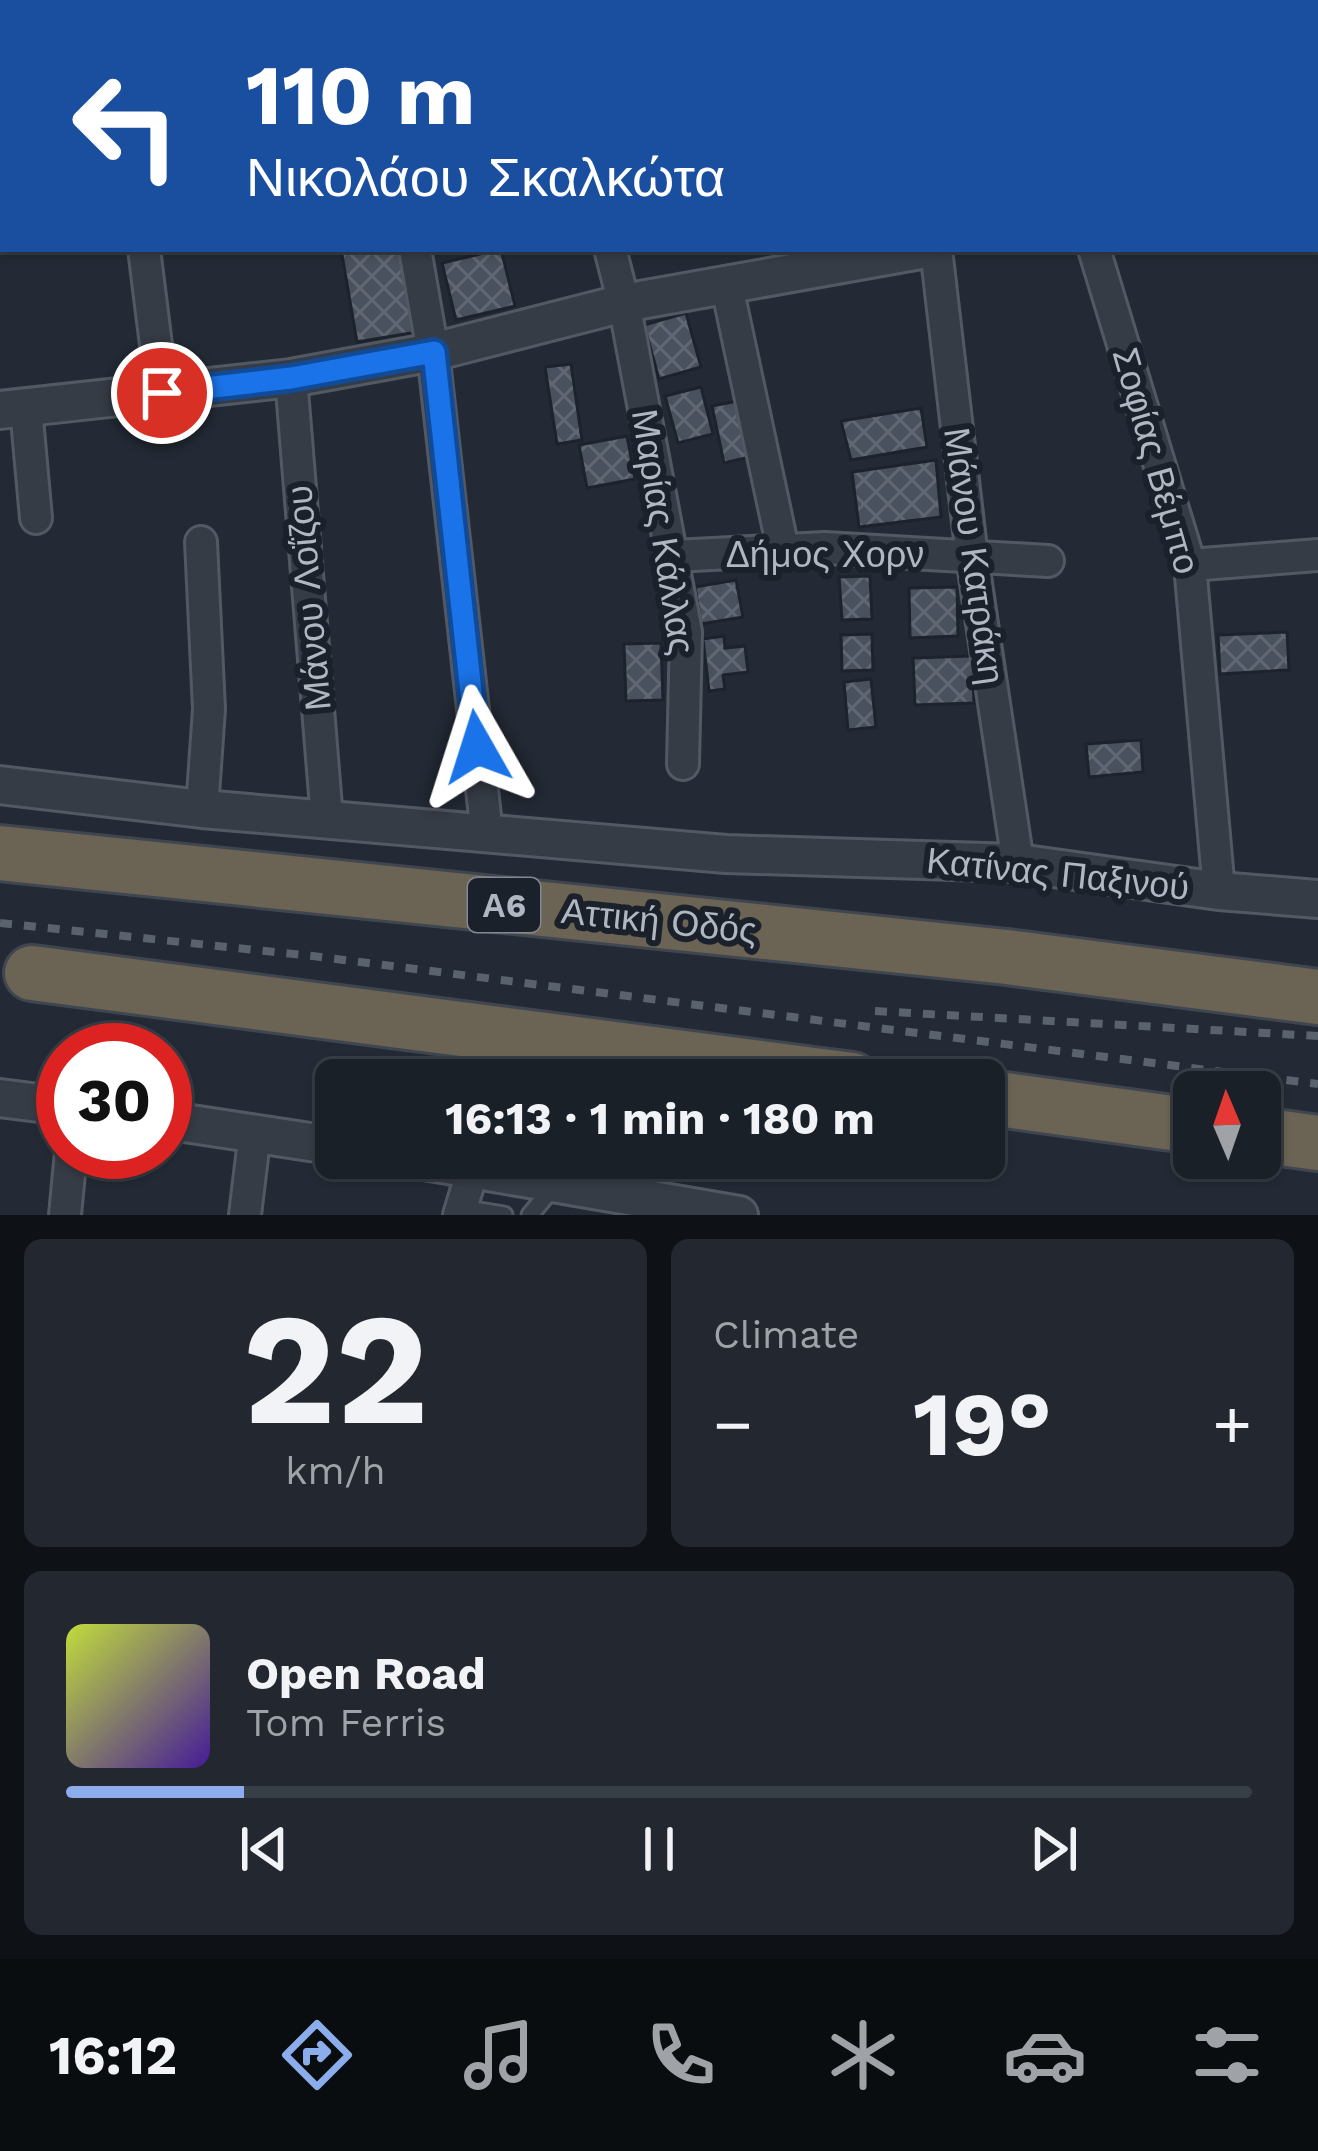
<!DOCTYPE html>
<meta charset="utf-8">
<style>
body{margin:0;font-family:"Work Sans",sans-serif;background:#232830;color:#f1f3f6;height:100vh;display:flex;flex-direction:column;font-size:45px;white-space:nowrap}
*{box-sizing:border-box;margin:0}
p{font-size:39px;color:#9fa3a8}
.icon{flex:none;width:66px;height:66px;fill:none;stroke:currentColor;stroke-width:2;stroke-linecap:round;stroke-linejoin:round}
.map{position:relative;height:1215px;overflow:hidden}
.details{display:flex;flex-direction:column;gap:24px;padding:24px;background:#0e1216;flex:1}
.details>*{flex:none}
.banner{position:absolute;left:0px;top:0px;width:1320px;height:252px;box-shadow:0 3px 9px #0004,0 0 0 3px #383e45;background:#1a4fa0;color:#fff;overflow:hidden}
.needle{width:78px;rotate:358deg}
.tools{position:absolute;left:1173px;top:1071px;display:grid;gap:24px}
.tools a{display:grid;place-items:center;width:108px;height:108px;border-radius:18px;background:#1a2028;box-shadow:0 3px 9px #0004,0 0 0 3px #383e45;font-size:60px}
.speed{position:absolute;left:36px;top:1023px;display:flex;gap:24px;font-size:60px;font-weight:700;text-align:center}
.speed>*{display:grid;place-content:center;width:156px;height:156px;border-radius:50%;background:#1a2028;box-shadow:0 3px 9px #0004,0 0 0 3px #383e45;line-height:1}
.speed .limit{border:18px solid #d22;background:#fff;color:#111}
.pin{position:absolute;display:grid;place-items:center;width:102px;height:102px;color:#fff;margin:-51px;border:6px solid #fff;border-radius:50%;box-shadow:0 3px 12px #0007}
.me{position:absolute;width:132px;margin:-66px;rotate:354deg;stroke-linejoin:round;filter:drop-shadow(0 0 9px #0008)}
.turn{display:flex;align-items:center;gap:42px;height:252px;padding:0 48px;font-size:54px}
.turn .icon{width:156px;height:156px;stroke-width:2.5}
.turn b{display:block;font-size:84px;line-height:102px}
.big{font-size:90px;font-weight:700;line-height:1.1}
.details .tile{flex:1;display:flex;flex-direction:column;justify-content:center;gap:18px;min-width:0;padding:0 42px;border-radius:18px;background:#232830}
.details .dial{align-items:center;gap:0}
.dial b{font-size:156px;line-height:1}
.song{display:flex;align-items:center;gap:36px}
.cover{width:144px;height:144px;border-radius:18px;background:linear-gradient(135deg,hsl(70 70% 55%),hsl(260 70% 35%))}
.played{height:12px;border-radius:6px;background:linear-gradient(90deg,#8cadeb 15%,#383e45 15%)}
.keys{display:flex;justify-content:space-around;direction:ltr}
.heat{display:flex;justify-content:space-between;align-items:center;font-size:66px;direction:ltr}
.details .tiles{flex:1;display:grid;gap:24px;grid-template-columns:1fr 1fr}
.tile:last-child{grid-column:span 2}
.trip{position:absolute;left:315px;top:1059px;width:690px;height:120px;border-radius:18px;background:#1a2028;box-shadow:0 3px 9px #0004,0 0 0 3px #383e45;font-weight:700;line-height:120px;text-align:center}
.menu{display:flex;height:192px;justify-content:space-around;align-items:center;background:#0a0d10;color:#9fa3a8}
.menu .icon{width:84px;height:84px}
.menu .selected{color:#8cadeb}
.menu b{font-size:54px;color:#f1f3f6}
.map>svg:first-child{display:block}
.building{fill:url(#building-cross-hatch);stroke:#1d232c;stroke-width:3}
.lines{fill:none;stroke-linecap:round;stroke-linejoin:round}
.service-casing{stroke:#535963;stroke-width:21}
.minor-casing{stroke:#535963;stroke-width:36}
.tertiary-casing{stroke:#535963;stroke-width:42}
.motorway-casing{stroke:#404650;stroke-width:60}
.service{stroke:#363c46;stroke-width:15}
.minor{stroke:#363c46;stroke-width:30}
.tertiary{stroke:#363c46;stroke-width:36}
.motorway{stroke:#6b6354;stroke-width:54}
.rail{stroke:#5a626e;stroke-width:8;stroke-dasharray:12 12;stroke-linecap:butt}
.route-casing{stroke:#114b97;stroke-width:30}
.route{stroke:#1a73e8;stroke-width:21}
.labels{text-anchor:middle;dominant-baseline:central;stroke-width:12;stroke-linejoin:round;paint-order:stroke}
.shield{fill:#1b212a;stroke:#838994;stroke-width:3}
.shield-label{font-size:33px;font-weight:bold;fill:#b0b6c2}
.street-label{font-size:36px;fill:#b0b6c2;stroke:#1b212a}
</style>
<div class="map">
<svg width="1318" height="1215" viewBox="0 0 1318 1215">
<defs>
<pattern id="building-cross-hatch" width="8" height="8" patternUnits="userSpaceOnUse" patternTransform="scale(3)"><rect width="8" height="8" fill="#49515e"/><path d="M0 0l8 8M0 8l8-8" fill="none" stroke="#616873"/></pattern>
</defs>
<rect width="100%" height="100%" fill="#232a35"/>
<g class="building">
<polygon points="341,249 403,249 417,332 357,342"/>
<polygon points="501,249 515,306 456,320 442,263"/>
<polygon points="686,313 701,367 659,379 644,325"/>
<polygon points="571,364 582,440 557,444 545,367"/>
<polygon points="701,387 713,434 678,443 665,396"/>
<polygon points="738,401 750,457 724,463 712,406"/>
<polygon points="921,408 927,447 851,460 841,421"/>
<polygon points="627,436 635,479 587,488 579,445"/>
<polygon points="936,460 941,517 859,527 852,472"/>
<polygon points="870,576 872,619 842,620 839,577"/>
<polygon points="736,580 743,617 701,624 695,587"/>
<polygon points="957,587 958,636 910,638 909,588"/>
<polygon points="1287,632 1289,670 1220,674 1218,635"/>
<polygon points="872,634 873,670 842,671 841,635"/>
<polygon points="724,636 725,648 745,646 748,672 723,675 725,689 709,691 703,639"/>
<polygon points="661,643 663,700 626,701 624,644"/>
<polygon points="972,656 974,703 915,705 913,658"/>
<polygon points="871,679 876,727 848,730 844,682"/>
<polygon points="1141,740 1143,772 1089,777 1086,744"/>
</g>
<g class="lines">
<g class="service-casing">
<g id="service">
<polyline points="461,1208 504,1215"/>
<polyline points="530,1215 554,1186"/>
</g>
</g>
<g class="minor-casing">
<g id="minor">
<polyline points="102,0 103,3"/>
<polyline points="363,0 364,3"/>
<polyline points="541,0 542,3"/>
<polyline points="839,0 841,3"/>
<polyline points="1074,0 1075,3"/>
<polyline points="1217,0 1218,3"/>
<polyline points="700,3 708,0"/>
<polyline points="1031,3 1040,0"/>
<polyline points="0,136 3,135"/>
<polyline points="144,249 162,393"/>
<polyline points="415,249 433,352 487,834"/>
<polyline points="610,249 624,303 686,632 683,764"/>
<polyline points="936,249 972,557 1018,863"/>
<polyline points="1094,249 1190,565 1219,891"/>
<polyline points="726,282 783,549"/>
<polyline points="291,378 327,819"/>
<polyline points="26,408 36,518"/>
<polyline points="201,542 209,709 202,809"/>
<polyline points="674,556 825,548 1048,561"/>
<polyline points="1190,565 1318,555"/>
<polyline points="65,1215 71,1152"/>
<polyline points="245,1215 255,1132"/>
<polyline points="459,1215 473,1169"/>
</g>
</g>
<g class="tertiary-casing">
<g id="tertiary">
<polyline points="1317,113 1318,112"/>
<polyline points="0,410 291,378 433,352 624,303 926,249"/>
<polyline points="0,785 202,809 726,854 1018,863 1219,891 1318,899"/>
<polyline points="0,1098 63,1106"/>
<polyline points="165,1120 336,1146"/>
<polyline points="407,1158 739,1215"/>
</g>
</g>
<g class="motorway-casing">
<g id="motorway">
<polyline points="0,853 1007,957 1318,997"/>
<polyline points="32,973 852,1080"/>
<polyline points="984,1097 1194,1126"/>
<polyline points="1260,1135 1318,1143"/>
</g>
</g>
<use href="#service" class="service"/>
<use href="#minor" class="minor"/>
<use href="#tertiary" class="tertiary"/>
<use href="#motorway" class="motorway"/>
<g class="rail">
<polyline points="0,923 313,956 1318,1084"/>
<polyline points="875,1011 1318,1036"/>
</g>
</g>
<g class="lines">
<g class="route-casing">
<polyline id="route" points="162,393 291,378 434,352 477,747"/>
</g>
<use href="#route" class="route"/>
</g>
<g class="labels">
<rect class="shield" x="468" y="878" width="72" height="54" rx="9"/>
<g class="shield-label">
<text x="504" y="905">Α6</text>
</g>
<g class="street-label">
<text transform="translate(1156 461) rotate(74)">Σοφίας Βέμπο</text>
<text transform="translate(663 532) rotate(81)">Μαρίας Κάλλας</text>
<text x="825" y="555">Δήμος Χορν</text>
<text transform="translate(974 556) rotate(82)">Μάνου Κατράκη</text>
<text transform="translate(309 598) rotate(-95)">Μάνου Λοΐζου</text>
<text transform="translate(1058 874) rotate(6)">Κατίνας Παξινού</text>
<text transform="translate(659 921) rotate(6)">Αττική Οδός</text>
</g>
</g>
</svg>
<div class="tools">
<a><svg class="needle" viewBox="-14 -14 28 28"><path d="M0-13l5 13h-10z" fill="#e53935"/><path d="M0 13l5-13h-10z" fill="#9fa3a8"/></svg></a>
</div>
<div class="speed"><div class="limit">30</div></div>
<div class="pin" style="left:162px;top:393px;background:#d93025"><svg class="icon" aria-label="arrive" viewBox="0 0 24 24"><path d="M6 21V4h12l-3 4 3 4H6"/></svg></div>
<svg class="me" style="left:477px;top:747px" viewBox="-20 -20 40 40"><path d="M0-17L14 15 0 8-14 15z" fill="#1a73e8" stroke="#fff" stroke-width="4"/></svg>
<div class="trip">16:13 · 1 min · 180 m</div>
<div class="banner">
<div class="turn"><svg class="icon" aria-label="left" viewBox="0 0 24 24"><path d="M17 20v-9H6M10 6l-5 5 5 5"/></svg><div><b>110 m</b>Νικολάου Σκαλκώτα</div></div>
</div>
</div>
<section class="details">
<div class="tiles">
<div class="tile dial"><b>22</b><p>km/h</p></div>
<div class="tile"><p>Climate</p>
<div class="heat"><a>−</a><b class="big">19°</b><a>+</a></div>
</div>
<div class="tile">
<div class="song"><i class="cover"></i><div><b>Open Road</b><p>Tom Ferris</p></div></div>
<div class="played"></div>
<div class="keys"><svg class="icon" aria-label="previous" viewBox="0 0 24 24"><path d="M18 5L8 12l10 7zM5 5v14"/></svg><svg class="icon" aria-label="pause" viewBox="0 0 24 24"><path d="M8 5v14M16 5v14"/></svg><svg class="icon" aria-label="next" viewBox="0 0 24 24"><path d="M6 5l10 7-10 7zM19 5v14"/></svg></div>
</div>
</div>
</section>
<nav class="menu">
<b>16:12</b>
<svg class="icon selected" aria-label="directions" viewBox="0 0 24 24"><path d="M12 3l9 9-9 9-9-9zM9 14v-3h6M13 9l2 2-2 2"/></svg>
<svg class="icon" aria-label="music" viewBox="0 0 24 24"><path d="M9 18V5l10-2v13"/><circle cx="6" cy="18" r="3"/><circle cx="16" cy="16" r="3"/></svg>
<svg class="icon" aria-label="phone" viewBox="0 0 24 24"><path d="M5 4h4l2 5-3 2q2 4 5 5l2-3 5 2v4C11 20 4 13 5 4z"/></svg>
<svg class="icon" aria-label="climate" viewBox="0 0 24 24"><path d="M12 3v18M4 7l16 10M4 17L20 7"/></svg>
<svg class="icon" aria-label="car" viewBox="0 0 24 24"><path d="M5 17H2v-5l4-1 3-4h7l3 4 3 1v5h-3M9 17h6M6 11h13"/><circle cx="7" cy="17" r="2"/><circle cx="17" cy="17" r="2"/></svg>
<svg class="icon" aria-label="filters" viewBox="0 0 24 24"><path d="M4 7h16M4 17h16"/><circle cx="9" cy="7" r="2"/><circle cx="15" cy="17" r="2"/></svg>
</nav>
